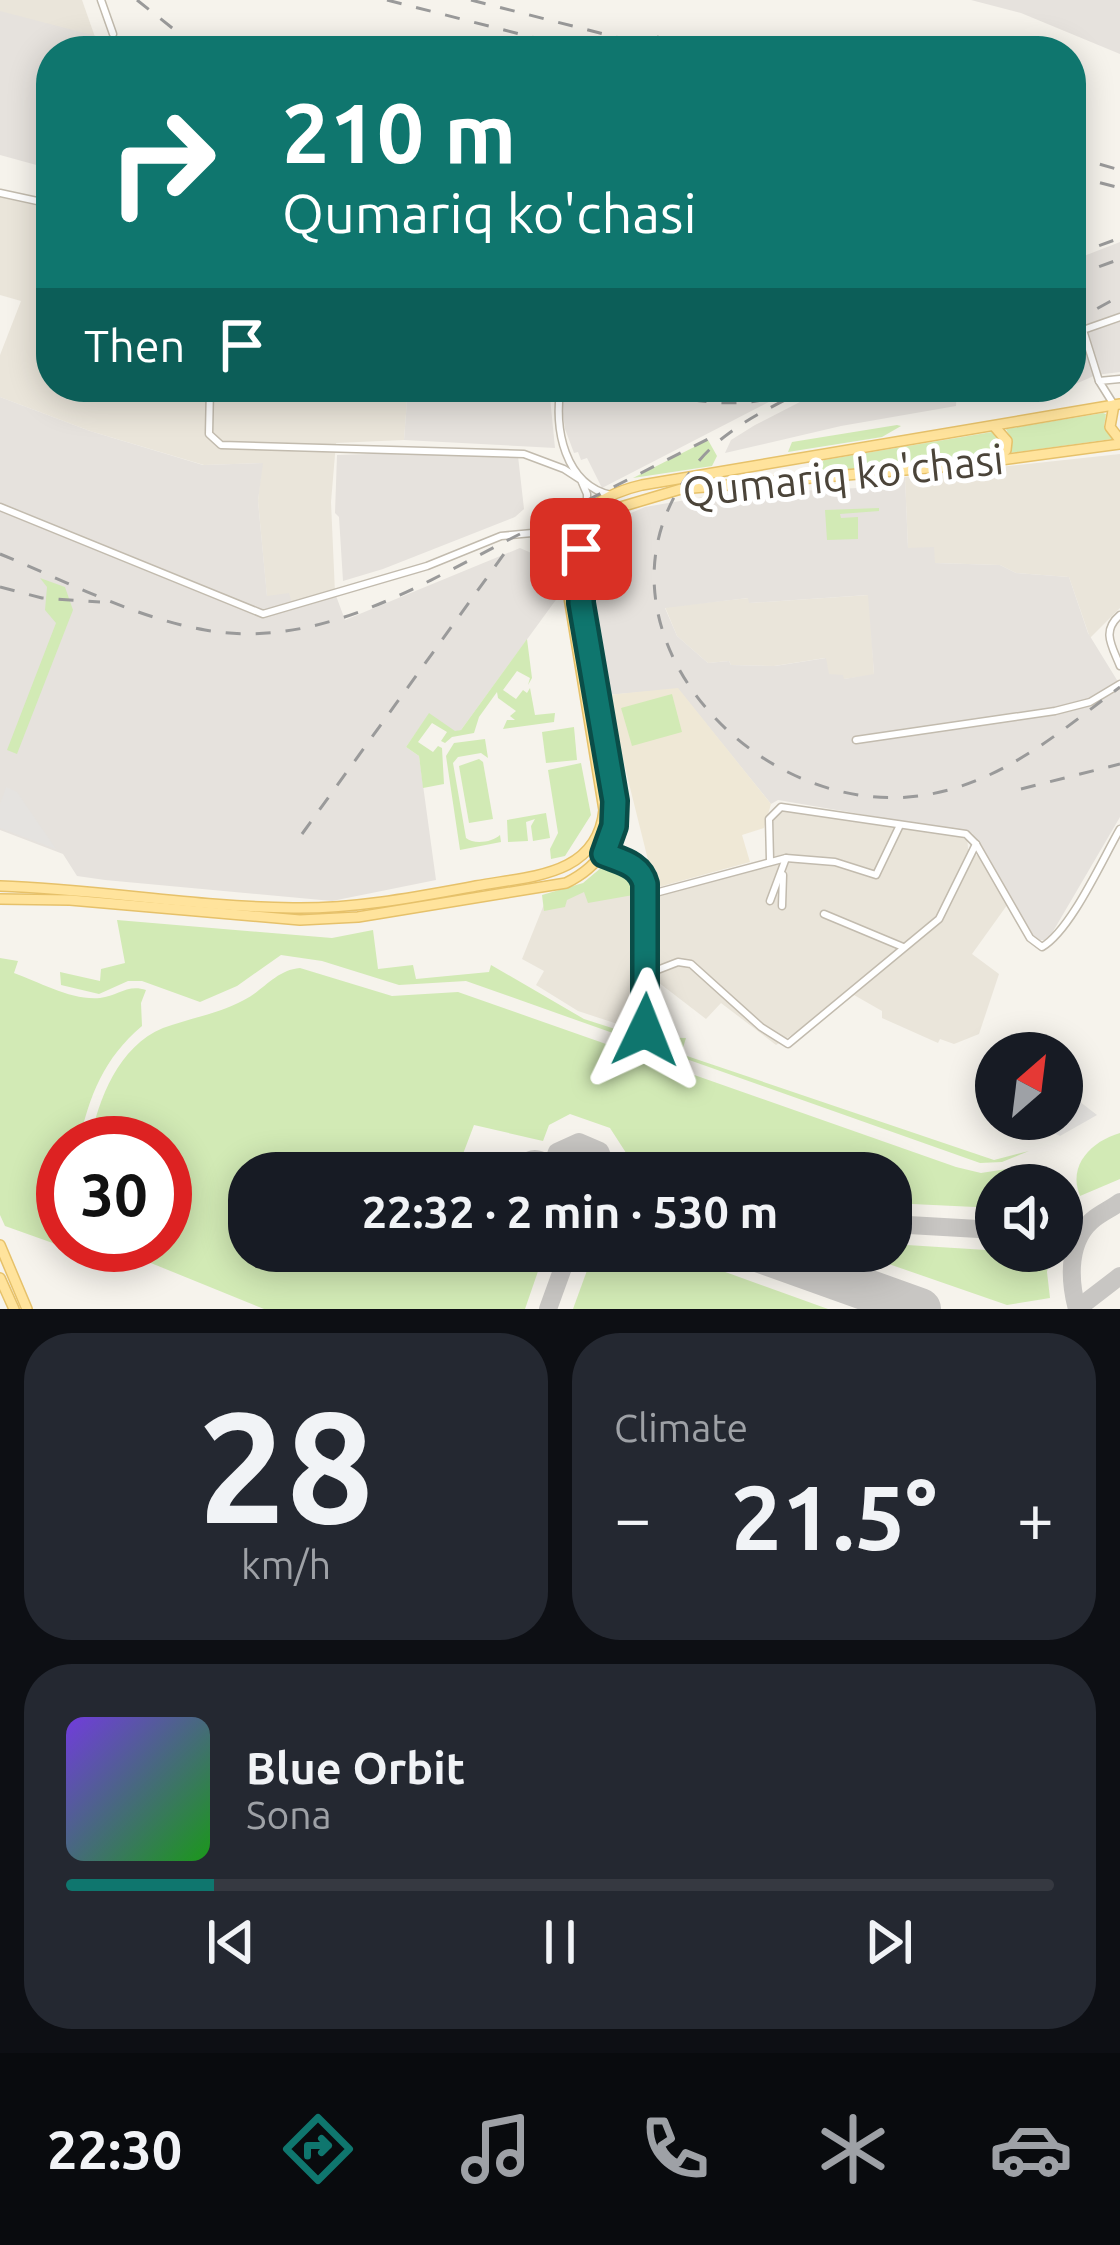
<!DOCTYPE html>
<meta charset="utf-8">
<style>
body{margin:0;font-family:Ubuntu,sans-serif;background:#242831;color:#f1f3f6;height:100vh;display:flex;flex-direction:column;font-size:45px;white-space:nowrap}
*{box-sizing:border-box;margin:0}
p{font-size:39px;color:#9ea1a6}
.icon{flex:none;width:66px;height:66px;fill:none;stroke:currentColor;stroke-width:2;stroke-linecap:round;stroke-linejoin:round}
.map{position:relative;height:1309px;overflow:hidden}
.panel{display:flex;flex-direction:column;gap:24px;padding:24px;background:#0d0f14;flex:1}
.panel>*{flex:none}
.guide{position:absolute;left:36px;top:36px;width:1050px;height:366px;border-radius:48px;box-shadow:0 6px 30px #0003;background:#0f766e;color:#fff;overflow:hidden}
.needle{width:78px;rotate:28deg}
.tools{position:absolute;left:975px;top:1032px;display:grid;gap:24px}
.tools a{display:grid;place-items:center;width:108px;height:108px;border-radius:50%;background:#171b24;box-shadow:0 6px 30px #0003;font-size:60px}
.speed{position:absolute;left:36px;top:1116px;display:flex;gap:24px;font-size:60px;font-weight:700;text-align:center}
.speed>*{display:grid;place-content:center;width:156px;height:156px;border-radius:50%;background:#171b24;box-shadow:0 6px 30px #0003;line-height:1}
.speed .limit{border:18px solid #d22;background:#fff;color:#111}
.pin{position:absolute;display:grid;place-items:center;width:102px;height:102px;color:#fff;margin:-51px;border-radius:24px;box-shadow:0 6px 18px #0006}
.me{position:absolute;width:132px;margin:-66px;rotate:2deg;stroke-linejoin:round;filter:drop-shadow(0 0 9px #0008)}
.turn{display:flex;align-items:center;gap:42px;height:252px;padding:0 48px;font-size:54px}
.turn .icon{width:156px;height:156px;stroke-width:2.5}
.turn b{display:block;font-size:84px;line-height:102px}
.then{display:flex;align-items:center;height:114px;padding:0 48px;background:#0003;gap:24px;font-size:45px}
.big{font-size:90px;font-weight:700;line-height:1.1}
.panel .widget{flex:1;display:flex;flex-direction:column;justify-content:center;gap:18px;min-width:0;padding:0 42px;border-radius:48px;background:#242831}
.panel .dial{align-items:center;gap:0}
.dial b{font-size:156px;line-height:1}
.song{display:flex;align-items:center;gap:36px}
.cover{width:144px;height:144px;border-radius:18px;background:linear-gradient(135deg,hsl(260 70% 55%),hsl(120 70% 35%))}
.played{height:12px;border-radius:6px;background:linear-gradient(90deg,#0f766e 15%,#363941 15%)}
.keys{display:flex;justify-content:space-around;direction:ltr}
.heat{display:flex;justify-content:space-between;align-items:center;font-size:66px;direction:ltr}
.panel .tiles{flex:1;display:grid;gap:24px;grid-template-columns:1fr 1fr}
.widget:last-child{grid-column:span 2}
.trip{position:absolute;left:228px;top:1152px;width:684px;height:120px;border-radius:48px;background:#171b24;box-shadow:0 6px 30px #0003;font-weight:700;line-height:120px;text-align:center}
.dock{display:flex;height:192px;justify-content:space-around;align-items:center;background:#090b0e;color:#9ea1a6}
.dock .icon{width:84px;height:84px}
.dock .on{color:#0f766e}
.dock b{font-size:54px;color:#f1f3f6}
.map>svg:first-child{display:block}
.residential{fill:#eae5da}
.industrial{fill:#e6e2dd;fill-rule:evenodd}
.education{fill:#efe8d6}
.green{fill:#d2eab5}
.parking{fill:#e5e3e0}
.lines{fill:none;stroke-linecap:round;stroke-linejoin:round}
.taxiway{stroke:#c8c6c3;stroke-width:18}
.runway{stroke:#c8c6c3;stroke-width:42}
.minor-casing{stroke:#c2bbae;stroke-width:9}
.primary-casing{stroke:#e6c16a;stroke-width:12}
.minor{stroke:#fff;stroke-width:6}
.primary{stroke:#ffe39c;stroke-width:9}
.rail{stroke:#9a9a9a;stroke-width:3;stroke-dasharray:15 15;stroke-linecap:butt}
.route-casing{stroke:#0a4d48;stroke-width:30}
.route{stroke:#0f766e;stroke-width:21}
.labels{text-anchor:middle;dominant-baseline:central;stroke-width:10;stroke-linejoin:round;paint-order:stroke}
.street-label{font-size:42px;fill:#4b4439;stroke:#fff}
</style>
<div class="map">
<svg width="1120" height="1309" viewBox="0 0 1120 1309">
<rect width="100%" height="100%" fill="#f6f3ec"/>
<g class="residential">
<polygon points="0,0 82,0 95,37 0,14"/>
<polygon points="0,197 51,209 51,387 408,387 404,440 336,443 331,502 335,593 291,603 267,597 258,501 262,463 204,465 90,431 0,397 0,355 21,301 0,295"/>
<polygon points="1120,454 1120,608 1090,638 1069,577 1016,573 1000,565 934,563 908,548 905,477"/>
<polygon points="869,595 874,675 844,679 828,674 825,658 774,666 731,665 729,661 708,663 677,636 665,607 749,598 749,603"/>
<polygon points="784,808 967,835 968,849 989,864 1010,901 972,954 999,974 979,1034 954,1044 940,1039 938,1043 882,1018 882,1011 854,995 776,1045 721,1003 706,1019 654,979 648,1034 578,1011 536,985 544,971 522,959 547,897 617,872 644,894 770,867 771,819"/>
</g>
<g class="industrial">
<polygon points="971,0 1120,0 1120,54 1021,13"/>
<polygon points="0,11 96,36 125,51 51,51 51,169 0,155"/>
<polygon points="1120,242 1120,372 1096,375 1071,386 1071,261"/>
<polygon points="408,387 549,387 555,448 404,440"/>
<polygon points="566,387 798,387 602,488 587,458 581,460 578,452 574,453 565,429 562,407"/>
<polygon points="829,387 957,387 956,406 841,426 725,453 731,440 755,425"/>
<polygon points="0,397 90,431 203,465 263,463 258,501 267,596 289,593 292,603 335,593 345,620 520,548 554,563 558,597 461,730 455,732 429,714 406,747 419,756 436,880 332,901 105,880 77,876 63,854 0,830"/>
<polygon points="399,453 518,456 524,509 515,517 383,569 343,581 339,517 335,513 337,455"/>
<path d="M900,477H905L908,548L934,547L935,563L1000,565L1016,573L1069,577L1088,633L1120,685V817L1048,940H1036L972,833L778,800L771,804L678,689L607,695L590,585L594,546L610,522L645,507L715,495L898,486ZM868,595L874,674L844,679L843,675L829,674L826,658L775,666L731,665L729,661L708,663L677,636L665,608L748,598L749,603Z"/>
</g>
<polygon class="education" points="678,688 771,804 764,828 742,835 750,862 655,888 607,695"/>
<g class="green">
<polygon points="1103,413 1106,414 1104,427 1112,439 1010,453 1012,441 1006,429"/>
<polygon points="897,425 901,426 882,437 788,452 792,442"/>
<polygon points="992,432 1000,442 994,455 826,473 818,467 824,460"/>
<polygon points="708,440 717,456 712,466 633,478"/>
<polygon points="879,508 879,511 840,514 841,518 858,517 858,539 827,540 825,510"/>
<polygon points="40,578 65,587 73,610 17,754 7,750 56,623 45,610 47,587"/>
<polygon points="527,639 532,678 528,685 530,678 517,671 503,690 516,699 523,690 527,693 530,688 535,715 555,713 554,722 503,729 507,720 515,720 510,716 516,711 498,698 497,692 479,717 474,733 452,737 445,743 441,741 447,732 432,723 418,742 433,752 438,746 442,748 444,784 423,788 419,756 406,747 429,713 455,731 461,730"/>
<polygon points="672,694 682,732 632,746 621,708"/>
<polygon points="574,727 577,760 546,763 542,732"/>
<path d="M485,739L488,758L481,753L458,757L453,763L466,838C474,845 493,842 500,835L501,842L460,850L446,756L454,743Z"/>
<polygon points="479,759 483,762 493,819 469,823 459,766"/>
<polygon points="581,763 591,815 565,856 551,859 550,849 558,833 548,770"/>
<polygon points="546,813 550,838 533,841 531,826 535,819 526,822 528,841 508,842 507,820"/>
<polygon points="608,862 628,869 639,894 588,903 584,892 567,900 565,907 544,911 542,895 583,883"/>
<polygon points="117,920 332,938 373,930 378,969 413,965 416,979 489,972 491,965 584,1019 640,1037 686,1038 681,1054 994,1160 1029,1151 1002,1162 980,1163 466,981 399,985 322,961 281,955 237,986 200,1002 142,981 128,981 99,994 61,985 60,972 100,981 101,969 125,963"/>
<path d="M0,958L18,961L14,973C39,982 73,1001 100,998C118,996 127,984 146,990L141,1003L142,1026C104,1058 89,1096 79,1143H63V1245H109L106,1262L5,1226L0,1215Z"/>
<path d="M300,968L392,996L458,992L956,1167L981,1173L1019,1167L1052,1185H996V1208L891,1203V1173H639L610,1128L570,1114L549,1125L543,1141L474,1125L458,1167L469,1173H249V1251H545L525,1309H264L141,1259L122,1247L165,1245V1143H90C98,1099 119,1046 163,1028C190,1018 218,1014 244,1000C264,990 276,970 300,968Z"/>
<path d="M1120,1133V1179L1080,1196C1067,1165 1092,1141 1120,1133Z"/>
<polygon points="891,1244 1051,1254 1047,1272 1050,1298 1007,1305 883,1262 881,1251 891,1251"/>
<polygon points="603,1251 667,1251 828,1309 573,1309 589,1265"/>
</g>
<g class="parking">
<polygon points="6,787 17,792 56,849 0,828 0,804"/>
<polygon points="1062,1088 1097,1115 1060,1136 1025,1119 1062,1119"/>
</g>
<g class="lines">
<g class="taxiway">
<polyline points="549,1173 557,1152 579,1142 600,1151 609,1173"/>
<polyline points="891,1224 996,1230"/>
<polyline points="821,1251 829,1271 849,1284"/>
<polyline points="548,1309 569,1251"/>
<path d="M1077,1309C1069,1279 1067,1239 1095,1218C1103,1212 1112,1208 1120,1202"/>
<polyline points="1077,1309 1120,1276"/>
</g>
<g class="runway">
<polyline points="535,1171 540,1173"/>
<polyline points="758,1251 920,1309"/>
</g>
<g class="minor-casing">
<g id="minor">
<polyline points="101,0 113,34"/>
<polyline points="0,193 51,204"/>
<polyline points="1099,381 1083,330 1120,317"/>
<polyline points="371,387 381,389"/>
<path d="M561,387C553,428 565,485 611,495"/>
<polyline points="1114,405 1099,381 1120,379"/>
<polyline points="0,507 263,614 427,566 501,536 543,532 575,507 587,510 587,494 581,480 564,469 524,454 221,445 209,434 210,387"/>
<path d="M1120,615C1101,631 1112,646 1120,666"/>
<polyline points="856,740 1055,711 1090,702 1120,684"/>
<polyline points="604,854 631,865 644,878 645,1030"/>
<path d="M770,860L769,819L781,807L966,834L976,844L1030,938L1042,947C1071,930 1102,860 1120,829"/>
<polyline points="645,890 659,892 786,858 835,862 876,875 900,825"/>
<polyline points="770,901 786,858"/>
<polyline points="782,906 783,875"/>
<polyline points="824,914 903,947"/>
<polyline points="647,974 678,962 691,964 761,1027 788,1044 939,919 976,844"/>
</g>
</g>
<g class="primary-casing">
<g id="primary">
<polyline points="1114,405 1110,427 1120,440"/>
<polyline points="994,426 1007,441 1006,450 997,459"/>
<path d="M0,886C98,889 196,907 293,908C354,909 416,897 476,886C529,876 597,877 604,810L565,573C565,522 594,496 642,485L1120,404"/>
<path d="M0,899L70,900L300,920L358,917L566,883C603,865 618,836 615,796L579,579L584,542L607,511L681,489L964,465L1120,444"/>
<polyline points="0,1245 27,1309"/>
<polyline points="0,1278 14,1309"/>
</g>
</g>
<use href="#minor" class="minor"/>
<use href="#primary" class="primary"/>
<g class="rail">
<polyline points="137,0 201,51"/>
<polyline points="387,0 586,51"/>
<polyline points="471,0 670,51"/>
<polyline points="657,37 709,51"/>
<polyline points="1071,156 1120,170"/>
<polyline points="1071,175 1120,188"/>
<polyline points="1071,256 1120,238"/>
<polyline points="1071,277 1120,259"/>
<polyline points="1071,323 1120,296"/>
<path d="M633,387C679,399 729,410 776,397"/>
<path d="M811,387C771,407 727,427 698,462C567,618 754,828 931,794C1005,780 1061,731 1120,687"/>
<path d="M0,554C66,581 135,618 205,630C318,650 418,586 514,537C580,504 645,471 710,438"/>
<polyline points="0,587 42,598 100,602"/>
<polyline points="1021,789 1120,764"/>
<polyline points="302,834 509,547"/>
</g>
</g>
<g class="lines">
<g class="route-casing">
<path id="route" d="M581,549V603L615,801L614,826L604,854C621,861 640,864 645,884V1030"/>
</g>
<use href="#route" class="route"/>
</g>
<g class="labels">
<g class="street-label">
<text transform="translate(843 475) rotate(-6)">Qumariq ko'chasi</text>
</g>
</g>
</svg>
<div class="tools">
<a><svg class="needle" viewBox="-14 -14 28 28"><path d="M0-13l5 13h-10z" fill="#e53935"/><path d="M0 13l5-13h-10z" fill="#9ea1a6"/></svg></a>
<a><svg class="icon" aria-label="sound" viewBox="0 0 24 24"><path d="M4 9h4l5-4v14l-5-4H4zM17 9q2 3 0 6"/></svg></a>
</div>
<div class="speed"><div class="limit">30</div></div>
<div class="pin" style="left:581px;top:549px;background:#d93025"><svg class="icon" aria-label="arrive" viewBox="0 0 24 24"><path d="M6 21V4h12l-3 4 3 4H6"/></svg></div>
<svg class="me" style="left:645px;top:1030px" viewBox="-20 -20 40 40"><path d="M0-17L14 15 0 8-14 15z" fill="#0f766e" stroke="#fff" stroke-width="4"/></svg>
<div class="trip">22:32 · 2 min · 530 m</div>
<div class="guide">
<div class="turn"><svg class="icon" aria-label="right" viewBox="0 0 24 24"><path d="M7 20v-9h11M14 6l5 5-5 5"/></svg><div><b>210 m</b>Qumariq ko'chasi</div></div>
<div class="then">Then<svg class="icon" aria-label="arrive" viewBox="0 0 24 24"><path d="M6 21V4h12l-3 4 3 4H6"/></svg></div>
</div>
</div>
<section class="panel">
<div class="tiles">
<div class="widget dial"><b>28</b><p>km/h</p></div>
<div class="widget"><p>Climate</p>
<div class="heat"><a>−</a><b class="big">21.5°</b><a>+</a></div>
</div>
<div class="widget">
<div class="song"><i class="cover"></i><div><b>Blue Orbit</b><p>Sona</p></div></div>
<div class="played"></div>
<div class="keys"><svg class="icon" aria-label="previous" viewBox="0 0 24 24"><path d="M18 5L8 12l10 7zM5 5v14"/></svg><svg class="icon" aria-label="pause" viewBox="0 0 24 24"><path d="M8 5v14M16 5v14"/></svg><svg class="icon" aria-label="next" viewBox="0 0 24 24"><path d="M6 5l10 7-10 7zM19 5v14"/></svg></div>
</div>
</div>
</section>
<nav class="dock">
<b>22:30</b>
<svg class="icon on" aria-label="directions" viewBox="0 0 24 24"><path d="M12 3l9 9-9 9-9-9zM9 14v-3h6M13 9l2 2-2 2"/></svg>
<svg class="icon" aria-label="music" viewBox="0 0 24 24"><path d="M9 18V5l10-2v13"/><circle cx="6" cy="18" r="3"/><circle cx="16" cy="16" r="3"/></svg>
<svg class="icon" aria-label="phone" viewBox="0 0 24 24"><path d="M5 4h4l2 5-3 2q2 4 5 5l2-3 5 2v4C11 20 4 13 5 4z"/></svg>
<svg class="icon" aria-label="climate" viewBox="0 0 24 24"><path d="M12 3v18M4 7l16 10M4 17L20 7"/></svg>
<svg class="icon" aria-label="car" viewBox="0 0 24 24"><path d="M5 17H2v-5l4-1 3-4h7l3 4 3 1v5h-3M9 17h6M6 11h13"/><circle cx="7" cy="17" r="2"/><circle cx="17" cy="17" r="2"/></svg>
</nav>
